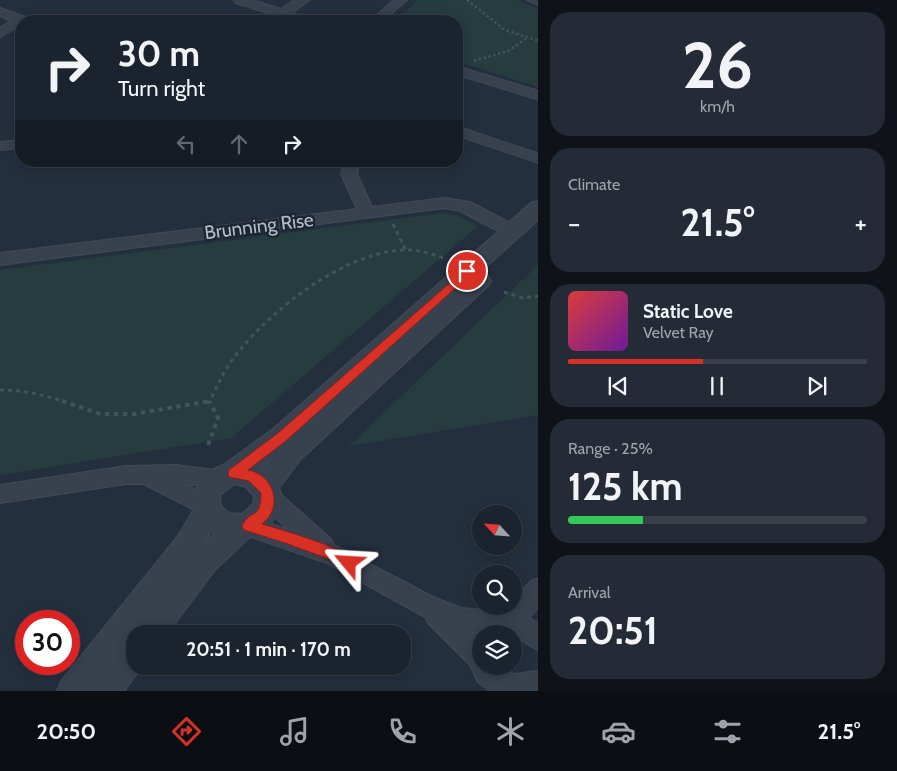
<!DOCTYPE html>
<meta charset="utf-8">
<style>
body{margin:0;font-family:Cabin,sans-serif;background:#242b36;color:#f1f3f6;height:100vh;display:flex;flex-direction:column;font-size:19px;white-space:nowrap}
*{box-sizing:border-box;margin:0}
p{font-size:16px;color:#a0a4aa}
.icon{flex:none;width:28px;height:28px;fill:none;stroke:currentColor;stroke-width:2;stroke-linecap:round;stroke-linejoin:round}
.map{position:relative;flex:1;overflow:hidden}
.details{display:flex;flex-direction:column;gap:12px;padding:12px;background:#0f1319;width:359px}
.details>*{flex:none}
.hud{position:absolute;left:15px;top:15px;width:448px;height:152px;border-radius:20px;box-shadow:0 2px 12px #0003,0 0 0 1px #39404a;background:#1b232e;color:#f1f3f6;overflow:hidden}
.needle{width:32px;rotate:296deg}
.buttons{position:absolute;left:472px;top:505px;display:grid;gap:10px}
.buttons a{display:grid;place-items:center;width:50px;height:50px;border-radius:50%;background:#1b232e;box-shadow:0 2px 12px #0003,0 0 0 1px #39404a;font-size:25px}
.speed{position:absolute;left:15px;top:610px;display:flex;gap:10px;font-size:25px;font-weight:700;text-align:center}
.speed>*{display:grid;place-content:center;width:65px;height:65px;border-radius:50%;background:#1b232e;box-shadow:0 2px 12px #0003,0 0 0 1px #39404a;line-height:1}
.speed .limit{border:8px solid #d22;background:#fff;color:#111}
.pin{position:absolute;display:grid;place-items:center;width:42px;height:42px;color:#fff;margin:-21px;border:2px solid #fff;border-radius:50%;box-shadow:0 1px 5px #0007}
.me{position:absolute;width:55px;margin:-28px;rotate:297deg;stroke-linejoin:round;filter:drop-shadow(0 0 4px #0008)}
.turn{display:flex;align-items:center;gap:18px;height:105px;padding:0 20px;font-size:22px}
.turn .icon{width:65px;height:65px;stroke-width:2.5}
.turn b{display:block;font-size:35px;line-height:42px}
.lanes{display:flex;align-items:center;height:48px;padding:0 20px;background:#0003;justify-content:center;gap:25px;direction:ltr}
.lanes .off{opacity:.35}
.big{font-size:38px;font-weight:700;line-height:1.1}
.details .card{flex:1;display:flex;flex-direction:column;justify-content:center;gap:8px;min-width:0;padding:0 18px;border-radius:20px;background:#242b36}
.details .dial{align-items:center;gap:0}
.dial b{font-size:65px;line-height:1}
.song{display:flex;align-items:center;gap:15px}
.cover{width:60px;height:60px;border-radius:8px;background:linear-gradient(135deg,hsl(0 70% 55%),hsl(280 70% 35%))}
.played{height:5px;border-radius:2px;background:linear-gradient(90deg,#d93025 45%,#39404a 45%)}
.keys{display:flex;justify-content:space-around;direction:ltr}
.heat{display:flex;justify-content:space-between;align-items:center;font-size:28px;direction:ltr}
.charge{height:8px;border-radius:4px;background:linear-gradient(90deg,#34c759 25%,#39404a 0)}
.trip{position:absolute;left:126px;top:625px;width:285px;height:50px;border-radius:20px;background:#1b232e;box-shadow:0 2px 12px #0003,0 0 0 1px #39404a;font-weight:700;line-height:50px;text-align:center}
.dock{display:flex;height:80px;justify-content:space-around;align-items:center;background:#0b0e12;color:#a0a4aa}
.dock .icon{width:35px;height:35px}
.dock .active{color:#d93025}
.dock b{font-size:22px;color:#f1f3f6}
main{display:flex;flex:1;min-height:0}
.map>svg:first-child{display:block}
.green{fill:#263c3f}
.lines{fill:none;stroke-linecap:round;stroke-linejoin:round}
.minor-casing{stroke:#414a57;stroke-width:2}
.tertiary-casing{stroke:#414a57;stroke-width:2}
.path-far2{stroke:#3f5557;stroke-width:2.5;stroke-dasharray:2.5 2.5;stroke-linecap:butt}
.path-far1{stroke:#3f5557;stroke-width:3;stroke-dasharray:4 4;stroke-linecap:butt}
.path{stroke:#3f5557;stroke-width:4;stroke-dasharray:4.5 4.5;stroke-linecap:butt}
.minor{fill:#38414e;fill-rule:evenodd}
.tertiary{fill:#38414e;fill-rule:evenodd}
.route{fill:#d93025;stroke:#8d1f18}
.labels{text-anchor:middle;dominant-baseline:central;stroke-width:5;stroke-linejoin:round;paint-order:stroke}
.street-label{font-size:19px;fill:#b4bcc9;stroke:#1d2633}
</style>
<main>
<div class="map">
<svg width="539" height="691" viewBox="0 0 539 691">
<rect width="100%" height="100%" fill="#242f3e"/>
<g class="green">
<polygon points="418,0 518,0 538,9 538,87 456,61 456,21 394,21"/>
<polygon points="442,213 456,215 478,226 231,438 0,475 0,270"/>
<polygon points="538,265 538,415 349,446"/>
</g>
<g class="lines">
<g class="minor-casing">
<g id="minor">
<polygon points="234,0 252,0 281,9 295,0 309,0 292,13 312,21 294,21 236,3"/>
<polygon points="394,0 407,0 383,21 370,21"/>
<polygon points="527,0 539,0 539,5"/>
<polygon points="0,8 28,18 30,21 21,21 21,25 0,37 0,28 11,21 0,16"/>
<polygon points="456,66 539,91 539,100 456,74"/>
<polygon points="456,126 539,154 539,163 456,135"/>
<polygon points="21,140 21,148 0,150 0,142"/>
<polygon points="344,161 360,161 357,174 372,207 444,198 470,202 518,227 520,231 518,235 506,235 460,211 444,208 0,265 0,253 357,209 341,174"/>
<polygon points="176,465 230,472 233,478 230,484 222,487 184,484 214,498 217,505 214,512 206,514 198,512 144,484 126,484 0,503 0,485 126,466"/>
<polygon points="269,489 277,491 331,539 334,545 433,597 461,608 503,612 508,606 514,606 514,600 531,581 539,578 539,607 529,618 539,623 539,651 514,636 514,634 481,634 481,638 477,633 470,632 481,642 481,666 499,666 507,672 514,674 539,671 539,691 490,691 478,682 470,665 428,623 425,617 327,563 240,533 237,526 240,519 248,516 289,530 261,505 258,498 261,491"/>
</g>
</g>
<g class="tertiary-casing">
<path id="tertiary" d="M539,201V219L478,274L488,276L491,281L488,286L300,460L279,488L282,496L280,508L269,527L250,537L215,570L167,634H135V666H143L124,691H57L62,680L178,536L194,509L193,495L202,477L210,471L225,464L273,429L532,202ZM268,462L263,468H260ZM234,484L246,487L254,496L253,504L242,514L229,513L221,506L220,495ZM211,531L215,533L204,543Z"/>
</g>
<g class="path-far2">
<polyline points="467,0 505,30 539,41"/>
<polyline points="318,16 337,21"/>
<polyline points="474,61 508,51 527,38"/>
</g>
<g class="path-far1">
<polyline points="393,224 406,251"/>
<polyline points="504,292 523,298 539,296"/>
<path d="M0,390C23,390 44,395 66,402"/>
<path d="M207,402H210C217,385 225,369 236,355C272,308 357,241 420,251C429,253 438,256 446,259"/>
</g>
<g class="path">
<polyline points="62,401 100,414 134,414 210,401"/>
<polyline points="208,445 218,418 210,402"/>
</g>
<use href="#minor" class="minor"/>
<use href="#tertiary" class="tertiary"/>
</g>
<path class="route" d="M467,268L471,269V274L287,440L248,470C274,474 284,508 262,524C279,529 350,549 356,563L354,568L349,570L329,559L285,543L244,530L242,526C250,508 261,521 261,493L249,481L229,477L228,474L229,470L278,433Z"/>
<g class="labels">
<g class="street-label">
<text transform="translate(259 226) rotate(-7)">Brunning Rise</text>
</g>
</g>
</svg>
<div class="buttons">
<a><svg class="needle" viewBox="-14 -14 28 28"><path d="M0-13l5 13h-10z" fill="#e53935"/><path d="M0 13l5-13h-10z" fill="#a0a4aa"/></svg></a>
<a><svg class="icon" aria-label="search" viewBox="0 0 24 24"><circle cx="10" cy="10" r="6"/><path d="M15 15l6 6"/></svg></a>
<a><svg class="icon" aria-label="layers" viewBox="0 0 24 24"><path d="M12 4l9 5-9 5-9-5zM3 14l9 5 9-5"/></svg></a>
</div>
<div class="speed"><div class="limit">30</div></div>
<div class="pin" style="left:467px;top:271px;background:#d93025"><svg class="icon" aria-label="arrive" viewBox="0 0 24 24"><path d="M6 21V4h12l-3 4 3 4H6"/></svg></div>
<svg class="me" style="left:349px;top:563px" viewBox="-20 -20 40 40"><path d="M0-17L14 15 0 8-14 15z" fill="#d93025" stroke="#fff" stroke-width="4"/></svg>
<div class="trip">20:51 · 1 min · 170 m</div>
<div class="hud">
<div class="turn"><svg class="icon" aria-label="right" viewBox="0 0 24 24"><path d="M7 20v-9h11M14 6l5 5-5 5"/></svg><div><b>30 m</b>Turn right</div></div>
<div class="lanes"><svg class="icon off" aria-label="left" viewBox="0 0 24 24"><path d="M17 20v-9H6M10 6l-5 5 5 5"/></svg><svg class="icon off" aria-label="ahead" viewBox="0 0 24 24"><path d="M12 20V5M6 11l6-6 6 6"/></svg><svg class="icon" aria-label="right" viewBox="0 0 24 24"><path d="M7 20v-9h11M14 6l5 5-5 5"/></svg></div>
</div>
</div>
<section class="details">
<div class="card dial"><b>26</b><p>km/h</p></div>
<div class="card"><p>Climate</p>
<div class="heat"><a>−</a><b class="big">21.5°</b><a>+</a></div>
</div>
<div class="card">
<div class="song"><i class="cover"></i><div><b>Static Love</b><p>Velvet Ray</p></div></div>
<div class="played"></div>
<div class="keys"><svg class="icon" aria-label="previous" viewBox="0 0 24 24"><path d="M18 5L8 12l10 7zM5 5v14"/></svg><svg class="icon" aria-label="pause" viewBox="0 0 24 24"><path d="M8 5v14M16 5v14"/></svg><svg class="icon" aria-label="next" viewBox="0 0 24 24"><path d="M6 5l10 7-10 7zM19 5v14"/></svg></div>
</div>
<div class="card"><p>Range · 25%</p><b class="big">125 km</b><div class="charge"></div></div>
<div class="card"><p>Arrival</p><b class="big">20:51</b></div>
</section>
</main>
<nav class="dock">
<b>20:50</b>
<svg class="icon active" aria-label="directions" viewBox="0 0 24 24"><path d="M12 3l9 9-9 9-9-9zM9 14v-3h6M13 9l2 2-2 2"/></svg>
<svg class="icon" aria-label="music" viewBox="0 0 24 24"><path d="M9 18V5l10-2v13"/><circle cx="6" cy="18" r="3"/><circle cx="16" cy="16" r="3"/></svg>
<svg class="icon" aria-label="phone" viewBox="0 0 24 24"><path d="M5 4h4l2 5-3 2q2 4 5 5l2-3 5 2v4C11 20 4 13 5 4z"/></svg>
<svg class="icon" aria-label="climate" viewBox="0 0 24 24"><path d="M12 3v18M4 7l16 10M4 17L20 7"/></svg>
<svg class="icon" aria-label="car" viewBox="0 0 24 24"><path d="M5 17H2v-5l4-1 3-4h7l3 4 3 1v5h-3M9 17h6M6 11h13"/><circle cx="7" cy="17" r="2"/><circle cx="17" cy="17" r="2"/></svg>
<svg class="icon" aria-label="filters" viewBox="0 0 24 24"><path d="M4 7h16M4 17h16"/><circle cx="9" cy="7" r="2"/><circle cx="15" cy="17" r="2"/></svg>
<b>21.5°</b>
</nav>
